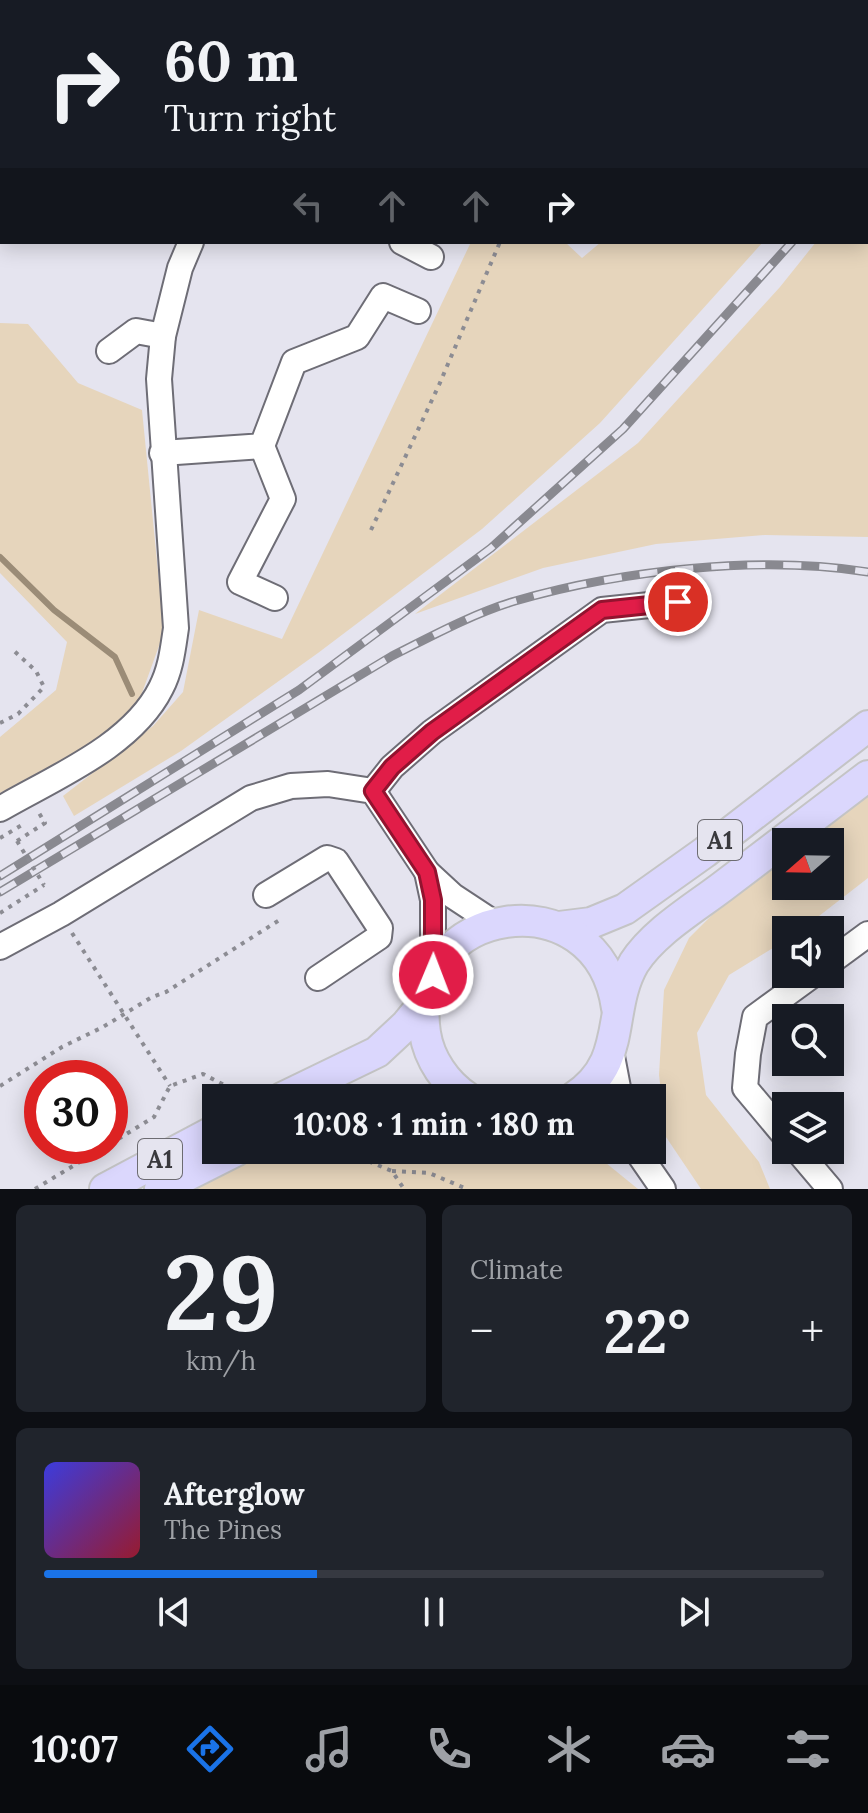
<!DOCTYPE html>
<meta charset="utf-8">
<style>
body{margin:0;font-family:Lora,serif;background:#20242c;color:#f1f3f6;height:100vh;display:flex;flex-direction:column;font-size:30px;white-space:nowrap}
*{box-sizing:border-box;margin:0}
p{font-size:26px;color:#9ea1a6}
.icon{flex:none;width:44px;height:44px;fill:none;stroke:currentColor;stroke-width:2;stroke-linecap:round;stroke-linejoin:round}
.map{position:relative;height:1189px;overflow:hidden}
.panel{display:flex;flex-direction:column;gap:16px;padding:16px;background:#0d0f14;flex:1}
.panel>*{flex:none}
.top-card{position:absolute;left:0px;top:0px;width:868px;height:244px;box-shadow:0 4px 20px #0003;background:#171b24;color:#f1f3f6;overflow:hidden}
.needle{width:52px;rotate:250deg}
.fabs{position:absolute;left:772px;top:828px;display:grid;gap:16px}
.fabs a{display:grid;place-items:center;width:72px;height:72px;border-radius:0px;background:#171b24;box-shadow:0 4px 20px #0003;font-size:40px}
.speed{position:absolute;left:24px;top:1060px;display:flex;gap:16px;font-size:40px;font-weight:700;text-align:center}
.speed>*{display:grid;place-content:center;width:104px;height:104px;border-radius:50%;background:#171b24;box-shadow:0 4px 20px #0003;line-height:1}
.speed .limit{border:12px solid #d22;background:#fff;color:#111}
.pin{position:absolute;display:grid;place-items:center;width:68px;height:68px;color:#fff;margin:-34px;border:4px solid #fff;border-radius:50%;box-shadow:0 2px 8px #0007}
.me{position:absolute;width:88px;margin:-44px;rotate:1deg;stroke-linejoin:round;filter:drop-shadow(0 0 6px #0008)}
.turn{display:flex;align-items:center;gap:28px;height:168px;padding:0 32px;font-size:36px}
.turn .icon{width:104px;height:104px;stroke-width:2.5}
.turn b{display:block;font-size:56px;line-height:68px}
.lanes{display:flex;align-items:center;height:76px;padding:0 32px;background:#0003;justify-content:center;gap:40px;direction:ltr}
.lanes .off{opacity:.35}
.big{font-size:60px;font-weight:700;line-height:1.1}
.panel .widget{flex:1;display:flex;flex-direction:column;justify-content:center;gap:12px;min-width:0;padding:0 28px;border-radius:12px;background:#20242c}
.panel .dial{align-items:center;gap:0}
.dial b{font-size:104px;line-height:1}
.song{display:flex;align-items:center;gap:24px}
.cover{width:96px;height:96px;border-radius:12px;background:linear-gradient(135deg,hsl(240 70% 55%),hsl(350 70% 35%))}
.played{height:8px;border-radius:4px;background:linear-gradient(90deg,#1a73e8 35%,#363941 35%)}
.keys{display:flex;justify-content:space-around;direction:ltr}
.heat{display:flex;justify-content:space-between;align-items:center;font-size:44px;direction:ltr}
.panel .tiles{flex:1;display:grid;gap:16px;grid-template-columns:1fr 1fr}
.widget:last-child{grid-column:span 2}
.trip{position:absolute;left:202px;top:1084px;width:464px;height:80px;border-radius:0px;background:#171b24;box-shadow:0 4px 20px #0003;font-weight:700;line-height:80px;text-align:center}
.tabs{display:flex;height:128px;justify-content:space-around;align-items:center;background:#090b0e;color:#9ea1a6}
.tabs .icon{width:56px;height:56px}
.tabs .selected{color:#1a73e8}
.tabs b{font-size:36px;color:#f1f3f6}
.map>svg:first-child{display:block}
.green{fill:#e6d5bc}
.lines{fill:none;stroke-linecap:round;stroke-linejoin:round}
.stream{stroke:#9b8c77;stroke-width:6}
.minor-casing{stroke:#6e6d76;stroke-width:28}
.major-casing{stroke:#c4c4c5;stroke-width:34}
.path{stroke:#8c8c93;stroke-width:4;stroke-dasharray:4 6;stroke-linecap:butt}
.minor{stroke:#fff;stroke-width:24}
.major{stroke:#dbd7fd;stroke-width:30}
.rail-casing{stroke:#898990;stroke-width:9}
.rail{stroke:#e5e4ef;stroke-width:6;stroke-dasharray:18;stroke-linecap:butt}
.path-bridge{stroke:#8c8c93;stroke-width:4;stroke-dasharray:4 6;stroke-linecap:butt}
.route-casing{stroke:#92132f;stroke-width:20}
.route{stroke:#e11d48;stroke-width:14}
.labels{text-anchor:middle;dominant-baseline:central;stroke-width:8;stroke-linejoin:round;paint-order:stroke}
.shield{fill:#e5e4ef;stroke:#6d6c72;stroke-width:2}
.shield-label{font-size:24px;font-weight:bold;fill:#39393d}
</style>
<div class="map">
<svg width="868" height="1189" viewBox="0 0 868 1189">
<rect width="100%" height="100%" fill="#e5e4ef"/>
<g class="green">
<polygon points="868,177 868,537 765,535 656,544 543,568 415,614 638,443 780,287 816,242 866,242"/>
<polygon points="471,242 565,242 582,258 601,242 763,242 600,423 482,529 318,653 181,751 74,816 63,796 153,726 183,692 199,610 282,639"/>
<polygon points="0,323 28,324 78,383 142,410 164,632 138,704 112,733 0,793 0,737 56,690 67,642 0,573"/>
<polygon points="868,796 868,878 801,930 786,930 786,940 729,975 697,1033 706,1095 759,1162 770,1189 701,1189 666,1137 659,1075 664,990 689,938 737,890 786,855 786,886 830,886 830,842 804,842"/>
<polygon points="274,1150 590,1150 638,1189 189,1189"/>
</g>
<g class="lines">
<polyline class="stream" points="0,557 54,610 115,657 132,694"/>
<g class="minor-casing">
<g id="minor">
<polyline points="796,0 798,2"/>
<polyline points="322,2 323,0"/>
<polyline points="725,2 727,0"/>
<polyline points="0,139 2,139"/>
<polyline points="402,242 431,257"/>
<polyline points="109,351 136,331 163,336"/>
<polyline points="262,446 283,499 240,582 275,598"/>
<polyline points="162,453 262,446 294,362 357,337 383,296 418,311"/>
<polyline points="373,791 392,767 432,732 602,610 678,602"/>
<path d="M0,809C55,777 132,746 161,688C171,669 173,648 176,628L159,379L163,336L180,268L191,242"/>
<polyline points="427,872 433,900 433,975"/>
<polyline points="266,895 327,858 336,861 380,928 379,937 318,978"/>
<polyline points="0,947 61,914 251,798 291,786 328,784 373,791 427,872 453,896 494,923"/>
<polyline points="830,962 868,934"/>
<polyline points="611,1051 620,1098"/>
<polyline points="786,1137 745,1088 748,1054 755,1017 814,974"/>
<polyline points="636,1150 663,1189"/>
<polyline points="797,1150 830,1189"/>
</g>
</g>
<g class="major-casing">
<g id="major">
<polyline points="559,927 591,923 625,909 705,852 868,726"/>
<polyline points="282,1098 377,1052 406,1025 424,1003"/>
<path d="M468,1098C446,1084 429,1059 425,1033C405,904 598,874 617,1008"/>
<path d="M573,1098C629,1062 606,1011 634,963C654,932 693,909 722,887C771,850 819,813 868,776"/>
<polyline points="105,1189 216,1130"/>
<polyline points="160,1189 237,1150"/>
</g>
</g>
<g class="path">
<polyline points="593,2 594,0"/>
<polyline points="371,530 439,385 500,242"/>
<polyline points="0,723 18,714 44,687 36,671 12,649"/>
<polyline points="0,838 22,825"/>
<polyline points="17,841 45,823 39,813"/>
<polyline points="0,913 44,885"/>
<polyline points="72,933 170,1086"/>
<polyline points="0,1086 62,1047 103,1027 152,997 166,992 281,919"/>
<polyline points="110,1144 154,1117 170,1086 203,1074 226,1086"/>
<polyline points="341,1150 392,1171 404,1189"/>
<polyline points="392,1171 429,1173 467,1189"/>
<polyline points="35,1189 106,1146"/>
</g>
<use href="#minor" class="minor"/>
<use href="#major" class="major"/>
<g class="rail-casing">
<g id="rail">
<polyline points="866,151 868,148"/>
<polyline points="0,876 299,690 491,548 623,429 792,242"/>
<path d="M0,892L392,656C432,636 472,614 515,601C622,570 758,555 868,572"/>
</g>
</g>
<use href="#rail" class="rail"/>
<polyline class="path-bridge" points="17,841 44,885"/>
</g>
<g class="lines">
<g class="route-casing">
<polyline id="route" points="433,975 433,900 427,872 373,791 392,767 432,732 602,610 678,602"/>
</g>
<use href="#route" class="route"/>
</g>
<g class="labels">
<g class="shield">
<rect x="698" y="820" width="44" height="40" rx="6"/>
<rect x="138" y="1139" width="44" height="40" rx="6"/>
</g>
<g class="shield-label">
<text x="720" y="840">A1</text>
<text x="160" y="1159">A1</text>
</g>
</g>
</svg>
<div class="fabs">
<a><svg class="needle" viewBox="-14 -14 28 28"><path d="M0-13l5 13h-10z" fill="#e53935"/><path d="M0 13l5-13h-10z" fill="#9ea1a6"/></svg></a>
<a><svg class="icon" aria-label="sound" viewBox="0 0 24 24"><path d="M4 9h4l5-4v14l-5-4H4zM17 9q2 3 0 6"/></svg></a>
<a><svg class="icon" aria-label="search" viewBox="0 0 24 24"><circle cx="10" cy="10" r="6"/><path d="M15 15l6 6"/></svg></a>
<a><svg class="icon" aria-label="layers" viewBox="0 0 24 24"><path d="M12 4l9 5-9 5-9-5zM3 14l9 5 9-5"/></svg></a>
</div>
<div class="speed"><div class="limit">30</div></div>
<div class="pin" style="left:678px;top:602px;background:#d93025"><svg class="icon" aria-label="arrive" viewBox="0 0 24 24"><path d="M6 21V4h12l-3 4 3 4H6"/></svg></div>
<svg class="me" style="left:433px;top:975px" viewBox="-20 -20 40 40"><circle r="17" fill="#e11d48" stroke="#fff" stroke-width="3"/><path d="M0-11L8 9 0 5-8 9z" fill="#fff"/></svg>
<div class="trip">10:08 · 1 min · 180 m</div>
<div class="top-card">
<div class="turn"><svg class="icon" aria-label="right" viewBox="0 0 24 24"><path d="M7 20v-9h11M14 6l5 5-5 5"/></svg><div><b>60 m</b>Turn right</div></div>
<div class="lanes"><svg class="icon off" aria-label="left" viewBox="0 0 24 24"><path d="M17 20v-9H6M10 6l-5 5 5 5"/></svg><svg class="icon off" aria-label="ahead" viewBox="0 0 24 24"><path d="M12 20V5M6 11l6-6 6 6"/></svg><svg class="icon off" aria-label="ahead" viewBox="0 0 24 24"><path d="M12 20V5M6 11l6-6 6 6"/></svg><svg class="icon" aria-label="right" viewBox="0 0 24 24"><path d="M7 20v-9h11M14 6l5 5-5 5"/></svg></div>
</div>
</div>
<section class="panel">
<div class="tiles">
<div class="widget dial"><b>29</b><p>km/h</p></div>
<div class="widget"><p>Climate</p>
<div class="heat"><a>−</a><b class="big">22°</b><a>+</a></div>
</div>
<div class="widget">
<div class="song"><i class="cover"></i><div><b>Afterglow</b><p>The Pines</p></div></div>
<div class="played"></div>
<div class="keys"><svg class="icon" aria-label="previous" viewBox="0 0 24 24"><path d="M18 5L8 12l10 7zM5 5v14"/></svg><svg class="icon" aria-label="pause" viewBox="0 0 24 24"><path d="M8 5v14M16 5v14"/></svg><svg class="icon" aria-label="next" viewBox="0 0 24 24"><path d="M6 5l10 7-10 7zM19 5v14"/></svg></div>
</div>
</div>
</section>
<nav class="tabs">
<b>10:07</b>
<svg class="icon selected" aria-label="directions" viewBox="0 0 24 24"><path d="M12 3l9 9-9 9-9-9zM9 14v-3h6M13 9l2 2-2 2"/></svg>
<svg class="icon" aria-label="music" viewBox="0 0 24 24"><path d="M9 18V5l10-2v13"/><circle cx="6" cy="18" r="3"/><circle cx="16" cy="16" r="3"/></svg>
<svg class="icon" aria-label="phone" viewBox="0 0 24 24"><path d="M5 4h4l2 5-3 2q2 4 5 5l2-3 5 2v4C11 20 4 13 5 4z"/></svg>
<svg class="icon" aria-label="climate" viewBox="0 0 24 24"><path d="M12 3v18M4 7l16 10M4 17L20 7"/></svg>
<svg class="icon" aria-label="car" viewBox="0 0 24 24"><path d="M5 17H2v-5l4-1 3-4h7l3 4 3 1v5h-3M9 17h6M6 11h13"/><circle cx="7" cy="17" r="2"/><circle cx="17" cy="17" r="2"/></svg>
<svg class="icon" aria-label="filters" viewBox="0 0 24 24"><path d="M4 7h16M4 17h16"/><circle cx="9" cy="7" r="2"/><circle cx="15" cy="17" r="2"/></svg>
</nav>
